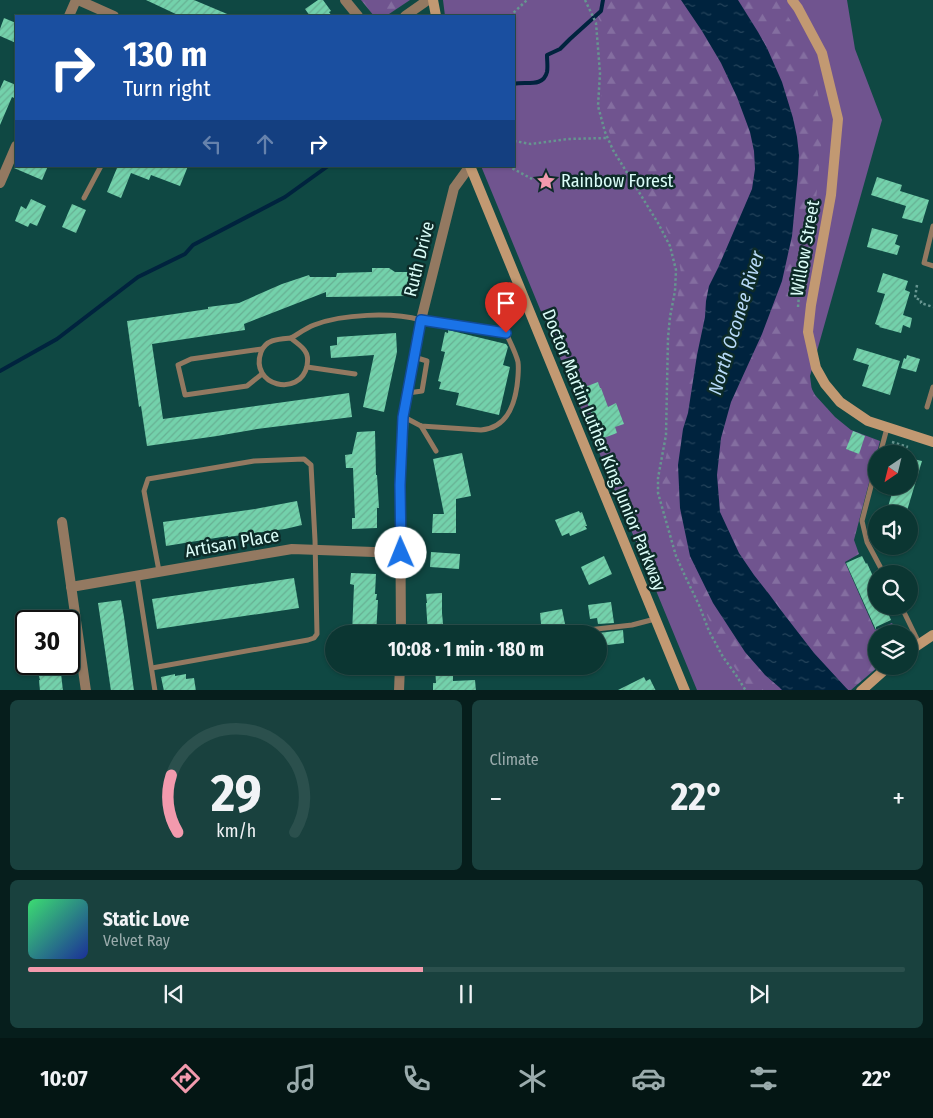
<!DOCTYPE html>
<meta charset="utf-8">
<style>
body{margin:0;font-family:"Fira Sans Condensed",sans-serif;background:#19413e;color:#f1f3f6;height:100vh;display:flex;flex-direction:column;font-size:19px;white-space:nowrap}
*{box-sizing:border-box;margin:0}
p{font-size:16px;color:#9aabac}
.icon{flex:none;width:28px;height:28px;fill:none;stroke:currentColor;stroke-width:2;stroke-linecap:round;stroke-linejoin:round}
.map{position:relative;height:690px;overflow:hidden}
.panel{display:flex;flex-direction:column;gap:10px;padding:10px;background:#061e1c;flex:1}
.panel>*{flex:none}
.top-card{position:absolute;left:15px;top:15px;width:500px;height:152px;border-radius:0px;box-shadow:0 1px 4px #0004,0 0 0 1px #2b504d;background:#1a4fa0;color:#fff;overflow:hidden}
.needle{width:32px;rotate:215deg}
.controls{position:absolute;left:868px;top:445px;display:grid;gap:10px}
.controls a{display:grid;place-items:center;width:50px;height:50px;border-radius:50%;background:#0b3632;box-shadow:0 1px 4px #0004,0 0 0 1px #2b504d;font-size:25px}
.speed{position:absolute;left:15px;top:610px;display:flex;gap:10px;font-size:25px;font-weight:700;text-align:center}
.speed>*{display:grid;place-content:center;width:65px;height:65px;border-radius:50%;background:#0b3632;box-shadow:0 1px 4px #0004,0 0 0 1px #2b504d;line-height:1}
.speed .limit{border:2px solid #111;border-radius:8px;background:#fff;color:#111}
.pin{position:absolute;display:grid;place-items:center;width:42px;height:42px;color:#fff;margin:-51px -21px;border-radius:50% 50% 50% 0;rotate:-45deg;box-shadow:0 0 5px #0007}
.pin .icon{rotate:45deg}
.me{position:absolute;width:55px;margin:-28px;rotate:359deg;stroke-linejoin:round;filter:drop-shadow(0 0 4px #0008)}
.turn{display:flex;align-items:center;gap:18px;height:105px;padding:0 25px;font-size:22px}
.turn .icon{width:65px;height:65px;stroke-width:2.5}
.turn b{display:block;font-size:35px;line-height:42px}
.lanes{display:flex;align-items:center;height:48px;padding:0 25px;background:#0003;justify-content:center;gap:25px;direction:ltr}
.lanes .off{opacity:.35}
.big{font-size:38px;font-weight:700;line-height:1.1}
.panel .widget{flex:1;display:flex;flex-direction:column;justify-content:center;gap:8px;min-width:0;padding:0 18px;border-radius:8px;background:#19413e}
.panel .dial{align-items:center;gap:0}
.dial svg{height:130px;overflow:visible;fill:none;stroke:#2b504d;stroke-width:7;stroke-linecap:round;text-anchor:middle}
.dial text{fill:#f1f3f6;stroke:none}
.song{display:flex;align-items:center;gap:15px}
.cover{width:60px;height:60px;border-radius:8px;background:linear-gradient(135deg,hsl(140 70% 55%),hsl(230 70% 35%))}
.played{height:5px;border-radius:2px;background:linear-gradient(90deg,#f29aad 45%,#2b504d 45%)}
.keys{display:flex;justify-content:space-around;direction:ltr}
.heat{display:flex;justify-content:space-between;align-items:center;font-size:28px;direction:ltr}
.panel .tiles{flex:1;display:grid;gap:10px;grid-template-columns:1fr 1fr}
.widget:last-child{grid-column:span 2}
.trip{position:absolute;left:325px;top:625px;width:282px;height:50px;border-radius:25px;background:#0b3632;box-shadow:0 1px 4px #0004,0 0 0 1px #2b504d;font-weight:700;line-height:50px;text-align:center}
.tab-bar{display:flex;height:80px;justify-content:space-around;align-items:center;background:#041614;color:#9aabac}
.tab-bar .icon{width:35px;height:35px}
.tab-bar .on{color:#f29aad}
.tab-bar b{font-size:22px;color:#f1f3f6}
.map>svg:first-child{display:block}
.green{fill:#70548f}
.forest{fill:url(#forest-firs)}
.water{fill:url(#water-ripples)}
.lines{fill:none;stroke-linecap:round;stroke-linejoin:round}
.stream{stroke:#00233e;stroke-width:4}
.building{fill:url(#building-hatch)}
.path{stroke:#669590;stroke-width:2.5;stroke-dasharray:2.5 2.5;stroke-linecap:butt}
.lane{stroke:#937961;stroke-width:5}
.street{stroke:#937961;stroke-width:10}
.secondary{stroke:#c29972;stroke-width:10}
.route-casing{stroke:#114b97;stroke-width:12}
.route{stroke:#1a73e8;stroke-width:9}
.labels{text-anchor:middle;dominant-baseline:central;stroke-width:5;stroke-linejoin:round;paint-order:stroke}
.poi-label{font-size:18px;fill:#dbfdf8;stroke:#0d2b28;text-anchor:start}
.street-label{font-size:18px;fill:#dbfdf8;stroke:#0d2b28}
.water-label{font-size:19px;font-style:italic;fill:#b8daf8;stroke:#0d2b28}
</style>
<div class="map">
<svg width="933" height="691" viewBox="0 0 933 691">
<defs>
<pattern id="forest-firs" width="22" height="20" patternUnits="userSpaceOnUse" patternTransform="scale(1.25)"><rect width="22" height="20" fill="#70548f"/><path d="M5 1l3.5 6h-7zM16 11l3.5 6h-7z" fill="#846ea0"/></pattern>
<pattern id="water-ripples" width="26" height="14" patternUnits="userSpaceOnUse" patternTransform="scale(1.25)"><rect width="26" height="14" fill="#00233e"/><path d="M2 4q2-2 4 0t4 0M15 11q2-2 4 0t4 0" fill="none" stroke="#25445b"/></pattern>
<pattern id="building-hatch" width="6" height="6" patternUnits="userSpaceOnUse" patternTransform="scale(1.25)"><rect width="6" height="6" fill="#73d1ab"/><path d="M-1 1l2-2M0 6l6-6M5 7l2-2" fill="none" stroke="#67b093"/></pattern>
</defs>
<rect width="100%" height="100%" fill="#0f4843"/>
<polygon class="green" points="443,0 847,0 855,49 882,120 810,376 833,558 847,690 697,690 481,166 514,166 514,16 445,16"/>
<g class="forest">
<polygon points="361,0 410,0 386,16 374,16"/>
<path d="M590,0H681C711,43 772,138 750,192C740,217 729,241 719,266C716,273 712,279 709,287C706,296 705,306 705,317L678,465L680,508L690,556L713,603L736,640L753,661L783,690H750L725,653L717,638L694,585L681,558L674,536L672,523L664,497L662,480L663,469L671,436L672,418L673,329L681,273L678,255L666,228L645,193L617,150L607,127L601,105L603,61L601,27L600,21Z"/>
<polygon points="738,0 777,0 796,29 812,67 822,112 823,127 815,210 794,307 794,334 800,366 815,395 835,417 851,430 880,441 854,540 859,554 845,562 875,630 892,623 898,634 876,634 876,666 879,666 851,690 848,690 814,653 780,609 769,594 754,575 739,553 720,512 717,475 721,438 731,402 762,334 782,281 792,236 798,174 799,155 797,137 782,82 767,48 758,32"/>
</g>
<polygon class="water" points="681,0 738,0 758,32 767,48 782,82 793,118 797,137 799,155 798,174 792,236 782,281 762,334 731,402 721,438 717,475 720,512 739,553 754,575 769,594 780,609 814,653 848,690 783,691 779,687 765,675 745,652 713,603 690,556 680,508 678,465 683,429 688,413 697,355 705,317 706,301 709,286 718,268 752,189 755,169 754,151 750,132 737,97 721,63 702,31"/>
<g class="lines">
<g class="stream">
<path d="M514,84C525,81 543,88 547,72C548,67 547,61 547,55L560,49L570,39L601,11L603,0"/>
<polyline points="0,371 57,339 138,277 185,254 193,245 285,197 328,166"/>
</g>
</g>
<g class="building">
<polygon points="146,0 194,0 232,16 180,16"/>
<polygon points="318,0 323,0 331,11 329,12 332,16 310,16 305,9"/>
<polygon points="4,18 16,23 16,43 0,36 0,29"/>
<polygon points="4,80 16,85 16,99 12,97 0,125 0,89"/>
<polygon points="15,166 48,166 42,180 14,168"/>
<polygon points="116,166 188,166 180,186 151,175 149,180 131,173 121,198 107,192 117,168"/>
<polygon points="877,177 902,185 900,191 929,200 922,223 902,218 906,206 871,195"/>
<polygon points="31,199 46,206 37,226 30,223 28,227 15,221 21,206 26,209"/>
<polygon points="72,204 86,210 76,233 62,227"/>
<polygon points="872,228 898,235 895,244 900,246 897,255 867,247"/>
<polygon points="372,268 389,268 395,272 409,272 409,296 326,297 326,292 244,324 245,330 152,344 163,419 349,393 352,417 257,429 217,436 147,446 141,406 139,407 127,321 208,309 208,307 239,303 282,284 309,275 310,277 336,277 337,273 372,272"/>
<polygon points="883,273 908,281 905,290 910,292 903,315 912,318 910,328 903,325 901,333 879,327 880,326 875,324 885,294 877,292"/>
<polygon points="448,330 506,344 508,347 503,365 510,367 499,415 456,405 459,393 439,389 441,382 438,381 445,352 441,351 445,332 448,333"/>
<polygon points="396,333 397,352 384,412 363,407 374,355 331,358 330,346 337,345 337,337"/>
<polygon points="857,348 900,361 890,395 862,386 869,365 853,360"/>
<polygon points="907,355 920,359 916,372 901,368 904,358 906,359"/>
<polygon points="598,382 600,388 601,388 608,407 616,403 624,424 615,427 617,433 601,439 599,435 596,436 593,426 596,425 587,402 583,403 579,393 583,392 582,388"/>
<polygon points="375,431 376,475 377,475 379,508 377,508 377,528 352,529 352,518 355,518 353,468 346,468 345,455 352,454 357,432"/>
<polygon points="853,431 865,436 859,454 846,449"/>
<polygon points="462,453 471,496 456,499 456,533 432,533 433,514 444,514 433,459"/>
<polygon points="909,458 922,461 906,514 886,514 894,486 909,486"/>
<polygon points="297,501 302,525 285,529 228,537 228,536 166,546 163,522 255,509"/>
<polygon points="579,511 580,513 582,512 587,526 585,526 587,529 570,536 569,533 562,536 555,520"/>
<polygon points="431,552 460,554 459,569 430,567"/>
<polygon points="604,556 612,574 589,585 581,567"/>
<polygon points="862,556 866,564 867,563 876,583 876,606 885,606 891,620 876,627 876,630 846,563"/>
<polygon points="351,573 376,574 375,594 377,594 376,600 378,600 376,634 352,634 354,585 350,584"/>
<polygon points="294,578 299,608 157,629 152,599"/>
<polygon points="442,593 442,613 444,634 428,634 426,603 427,603 426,594"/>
<polygon points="121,600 124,617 134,691 111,691 98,603"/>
<polygon points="611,602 614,623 598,624 597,618 590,619 588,605"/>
<polygon points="562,609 567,634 542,634 540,613"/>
<polygon points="623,630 624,643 600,646 599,633"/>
<polygon points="36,664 60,664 63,691 40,691 39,680 40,680"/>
<polygon points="435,666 453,666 453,681 475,680 476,691 433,691 433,683 436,683"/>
<polygon points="540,666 570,666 570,672 542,676"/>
<polygon points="175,674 175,676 186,674 186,679 194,678 196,691 164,691 161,677"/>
<polygon points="644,677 646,681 650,679 656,691 616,691"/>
</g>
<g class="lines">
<g class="path">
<polyline points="585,0 596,23 600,73 598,106 605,132 613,150 658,223 670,246 676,270 675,291 670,317 668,338 666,435 658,478 658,493 676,556 686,578 699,605 709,631 723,657 736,675 746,691"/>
<polyline points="510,16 527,0"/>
<polyline points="514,141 531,144 568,139 607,138"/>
<polyline points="508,166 532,179"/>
<polyline points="917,285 915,298 921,300 921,303 933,307"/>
<polyline points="798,307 800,284 809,247"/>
<polyline points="892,442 908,447"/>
<polyline points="900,670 905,666"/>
</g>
<g class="lane">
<polyline points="84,198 101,166"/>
<polyline points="933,226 924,263 933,266"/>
<path d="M291,338C298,334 306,328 314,325C342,314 392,312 421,320L506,333C510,342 516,353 518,362C519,370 518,378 517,386C514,407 506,428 481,430L421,426L404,417"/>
<path d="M291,338C295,342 302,346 305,351C308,355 308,361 307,366C300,398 249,386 261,352C266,339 279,339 291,338Z"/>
<polyline points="262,349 191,359 178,365 185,395 247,386 262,374"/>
<polyline points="307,367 355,374"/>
<polyline points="408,393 422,391 427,361 414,357"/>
<polyline points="927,407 933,387"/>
<polyline points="421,426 436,451"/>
<polyline points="880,454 887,428"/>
<polyline points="876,467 862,521 867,542 884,574"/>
<polyline points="137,576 155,691"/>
<polyline points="901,606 919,643"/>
<polyline points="579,631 632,625 655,619"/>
<polyline points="152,668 308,640 314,638 317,634 315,540 311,465 304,459 254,461 148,479 144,491 159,571"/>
</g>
<g class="street">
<polyline points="78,0 114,16"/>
<polyline points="345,0 358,16"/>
<polyline points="69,16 76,0"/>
<polyline points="405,16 428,0"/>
<polyline points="0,183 16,146"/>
<polyline points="62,522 86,691"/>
<polyline points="71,587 292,549 401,553"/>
<polyline points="401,634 400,485 404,413 421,320 454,188 470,166"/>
<polyline points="399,691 400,666"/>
</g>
<g class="secondary">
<polyline points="433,0 436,16"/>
<polyline points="792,0 798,8 822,53 838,119 831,195 811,305 808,332 816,368 825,384 840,402 868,421 933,442"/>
<polyline points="470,166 685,691"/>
<polyline points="909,651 933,635"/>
<polyline points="861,691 889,666"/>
</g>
</g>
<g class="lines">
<g class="route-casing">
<polyline id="route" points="401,553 400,485 403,417 421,320 506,333"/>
</g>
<use href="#route" class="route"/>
</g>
<defs>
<g id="sight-bare" transform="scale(1.5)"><path d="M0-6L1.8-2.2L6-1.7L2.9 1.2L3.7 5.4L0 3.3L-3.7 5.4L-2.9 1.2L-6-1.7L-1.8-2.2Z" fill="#f29aad" stroke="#0d2b28" stroke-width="2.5" paint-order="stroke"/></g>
</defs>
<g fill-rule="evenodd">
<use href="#sight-bare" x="546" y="181"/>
</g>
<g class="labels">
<g class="poi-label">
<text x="561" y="181">Rainbow Forest</text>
</g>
<g class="street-label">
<text transform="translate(805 248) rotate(-80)">Willow Street</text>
<text transform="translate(419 259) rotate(-76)">Ruth Drive</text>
<text transform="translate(604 450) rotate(68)">Doctor Martin Luther King Junior Parkway</text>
<text transform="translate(232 543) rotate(-10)">Artisan Place</text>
</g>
<g class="water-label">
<text transform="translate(736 323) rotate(-73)">North Oconee River</text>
</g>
</g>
</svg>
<div class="controls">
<a><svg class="needle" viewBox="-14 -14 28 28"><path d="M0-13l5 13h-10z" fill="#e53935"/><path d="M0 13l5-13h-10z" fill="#9aabac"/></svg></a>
<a><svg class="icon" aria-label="sound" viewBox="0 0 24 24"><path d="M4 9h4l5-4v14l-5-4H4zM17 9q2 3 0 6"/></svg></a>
<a><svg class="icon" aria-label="search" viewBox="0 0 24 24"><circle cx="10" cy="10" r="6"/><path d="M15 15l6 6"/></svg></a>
<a><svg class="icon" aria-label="layers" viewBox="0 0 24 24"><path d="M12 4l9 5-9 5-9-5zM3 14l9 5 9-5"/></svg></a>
</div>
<div class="speed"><div class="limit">30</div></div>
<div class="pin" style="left:506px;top:333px;background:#d93025"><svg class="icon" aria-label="arrive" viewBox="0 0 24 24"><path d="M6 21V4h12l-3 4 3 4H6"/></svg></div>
<svg class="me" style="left:401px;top:553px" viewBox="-20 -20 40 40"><circle r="19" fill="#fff"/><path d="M0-13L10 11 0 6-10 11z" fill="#1a73e8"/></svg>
<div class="trip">10:08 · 1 min · 180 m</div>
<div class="top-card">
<div class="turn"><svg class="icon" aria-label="right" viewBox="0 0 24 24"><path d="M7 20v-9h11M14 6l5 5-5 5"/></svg><div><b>130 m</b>Turn right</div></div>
<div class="lanes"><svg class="icon off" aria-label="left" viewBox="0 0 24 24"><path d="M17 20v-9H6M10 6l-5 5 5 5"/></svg><svg class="icon off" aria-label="ahead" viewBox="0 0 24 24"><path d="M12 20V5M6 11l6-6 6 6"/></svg><svg class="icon" aria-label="right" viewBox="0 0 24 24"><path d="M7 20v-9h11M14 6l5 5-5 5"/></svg></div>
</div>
</div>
<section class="panel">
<div class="tiles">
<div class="widget dial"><svg viewBox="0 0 100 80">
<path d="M14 69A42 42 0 1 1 86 69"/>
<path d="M14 69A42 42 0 0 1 10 34" stroke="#f29aad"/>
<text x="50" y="56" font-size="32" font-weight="700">29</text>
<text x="50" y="72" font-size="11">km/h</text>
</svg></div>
<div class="widget"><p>Climate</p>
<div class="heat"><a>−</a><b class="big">22°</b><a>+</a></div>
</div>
<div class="widget">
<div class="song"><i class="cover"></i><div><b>Static Love</b><p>Velvet Ray</p></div></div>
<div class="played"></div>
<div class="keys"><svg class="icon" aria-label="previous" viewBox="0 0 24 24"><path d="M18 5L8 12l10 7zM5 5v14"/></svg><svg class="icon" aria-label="pause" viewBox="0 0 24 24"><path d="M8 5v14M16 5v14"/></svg><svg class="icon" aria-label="next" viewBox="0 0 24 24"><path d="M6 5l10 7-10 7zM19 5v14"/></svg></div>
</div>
</div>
</section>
<nav class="tab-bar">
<b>10:07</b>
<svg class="icon on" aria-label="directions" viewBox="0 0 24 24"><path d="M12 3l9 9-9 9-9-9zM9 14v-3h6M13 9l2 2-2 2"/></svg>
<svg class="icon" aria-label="music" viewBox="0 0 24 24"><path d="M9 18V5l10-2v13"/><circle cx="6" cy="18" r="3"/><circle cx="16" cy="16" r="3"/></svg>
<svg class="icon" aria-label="phone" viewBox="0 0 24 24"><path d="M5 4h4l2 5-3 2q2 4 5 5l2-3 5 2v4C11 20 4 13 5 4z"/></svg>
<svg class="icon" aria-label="climate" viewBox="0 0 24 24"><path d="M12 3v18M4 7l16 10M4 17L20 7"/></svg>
<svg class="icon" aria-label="car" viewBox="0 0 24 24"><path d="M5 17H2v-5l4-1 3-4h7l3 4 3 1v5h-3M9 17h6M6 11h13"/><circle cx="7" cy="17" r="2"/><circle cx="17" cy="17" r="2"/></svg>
<svg class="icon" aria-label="filters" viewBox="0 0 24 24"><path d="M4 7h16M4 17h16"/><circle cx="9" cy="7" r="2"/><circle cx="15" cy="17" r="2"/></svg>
<b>22°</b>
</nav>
